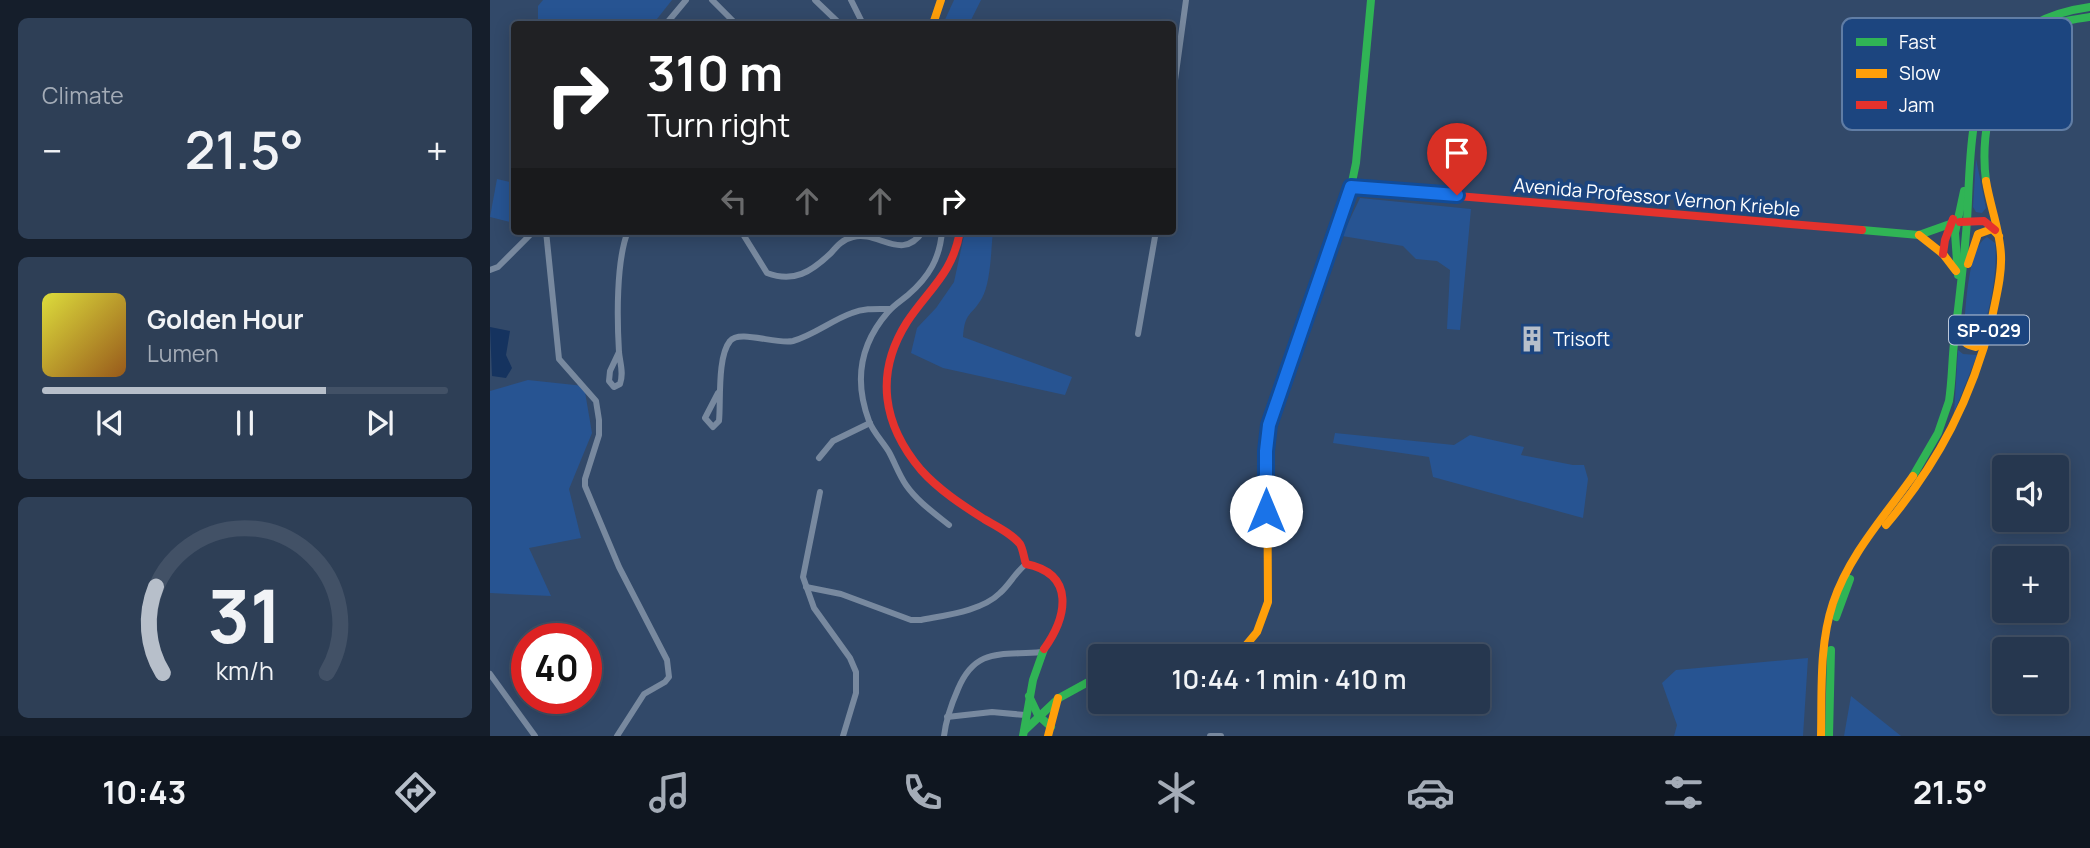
<!DOCTYPE html>
<meta charset="utf-8">
<style>
body{margin:0;font-family:Manrope,sans-serif;background:#2e3f56;color:#f1f3f6;height:100vh;display:flex;flex-direction:column;font-size:26px;white-space:nowrap}
*{box-sizing:border-box;margin:0}
p{font-size:23px;color:#a4acb7}
.icon{flex:none;width:38px;height:38px;fill:none;stroke:currentColor;stroke-width:2;stroke-linecap:round;stroke-linejoin:round}
.map{position:relative;flex:1;overflow:hidden}
.side{display:flex;flex-direction:column;gap:18px;padding:18px;background:#151e2b;width:490px}
.side>*{flex:none}
.banner{position:absolute;left:21px;top:21px;width:665px;height:214px;border-radius:7px;box-shadow:0 4px 18px #0003,0 0 0 2px #425166;background:#202124;color:#fff;overflow:hidden}
.buttons{position:absolute;left:1502px;top:455px;display:grid;gap:14px}
.buttons a{display:grid;place-items:center;width:77px;height:77px;border-radius:7px;background:#26374f;box-shadow:0 4px 18px #0003,0 0 0 2px #425166;font-size:35px}
.speed{position:absolute;left:21px;top:623px;display:flex;gap:14px;font-size:35px;font-weight:700;text-align:center}
.speed>*{display:grid;place-content:center;width:91px;height:91px;border-radius:50%;background:#26374f;box-shadow:0 4px 18px #0003,0 0 0 2px #425166;line-height:1}
.speed .limit{border:10px solid #d22;background:#fff;color:#111}
.pin{position:absolute;display:grid;place-items:center;width:60px;height:60px;color:#fff;margin:-72px -30px;border-radius:50% 50% 50% 0;rotate:-45deg;box-shadow:0 0 7px #0007}
.pin .icon{rotate:45deg}
.me{position:absolute;width:77px;margin:-38px;rotate:0deg;stroke-linejoin:round;filter:drop-shadow(0 0 5px #0008)}
.turn{display:flex;align-items:center;gap:24px;height:147px;padding:0 21px;font-size:32px}
.turn .icon{width:91px;height:91px;stroke-width:2.5}
.turn b{display:block;font-size:49px;line-height:60px}
.lanes{display:flex;align-items:center;height:66px;padding:0 21px;background:#0003;justify-content:center;gap:35px;direction:ltr}
.lanes .off{opacity:.35}
.big{font-size:52px;font-weight:600;line-height:1.1}
.side .tile{flex:1;display:flex;flex-direction:column;justify-content:center;gap:10px;min-width:0;padding:0 24px;border-radius:10px;background:#2e3f56}
.side .dial{align-items:center;gap:0}
.dial svg{height:182px;overflow:visible;fill:none;stroke:#425166;stroke-width:7;stroke-linecap:round;text-anchor:middle}
.dial text{fill:#f1f3f6;stroke:none}
.song{display:flex;align-items:center;gap:21px}
.cover{width:84px;height:84px;border-radius:10px;background:linear-gradient(135deg,hsl(60 70% 55%),hsl(30 70% 35%))}
.played{height:7px;border-radius:4px;background:linear-gradient(90deg,#b7bfca 70%,#425166 70%)}
.keys{display:flex;justify-content:space-around;direction:ltr}
.heat{display:flex;justify-content:space-between;align-items:center;font-size:38px;direction:ltr}
.trip{position:absolute;left:598px;top:644px;width:402px;height:70px;border-radius:7px;background:#26374f;box-shadow:0 4px 18px #0003,0 0 0 2px #425166;font-weight:600;line-height:70px;text-align:center}
.tab-bar{display:flex;height:112px;justify-content:space-around;align-items:center;background:#0f1620;color:#a4acb7}
.tab-bar .icon{width:49px;height:49px}
.tab-bar .active{color:#b7bfca}
.tab-bar b{font-size:32px;color:#f1f3f6}
main{display:flex;flex:1;min-height:0}
.map>svg:first-child{display:block}
.green{fill:#275492}
.water{fill:#15335f}
.lines{fill:none;stroke-linecap:round;stroke-linejoin:round}
.street{stroke:#78899f;stroke-width:6}
.fast{stroke:#30b455;stroke-width:8}
.slow{stroke:#ff9f0a;stroke-width:8}
.jam{stroke:#e5322d;stroke-width:8}
.route-casing{stroke:#114b97;stroke-width:18}
.route{stroke:#1a73e8;stroke-width:12}
.labels{text-anchor:middle;dominant-baseline:central;stroke-width:7;stroke-linejoin:round;paint-order:stroke}
.shield{fill:#1c457f;stroke:#bbc7d9;stroke-width:2}
.shield-label{font-size:18px;font-weight:bold;fill:#fff}
.street-label{font-size:19px;fill:#fff;stroke:#1c457f}
.poi-label{font-size:19px;fill:#fff;stroke:#1c457f;text-anchor:start}
.key{fill:#1c457f;stroke:#607da5;stroke-width:2}
.key-label{font-size:19px;fill:#fff}
</style>
<main>
<section class="side">
<div class="tile"><p>Climate</p>
<div class="heat"><a>−</a><b class="big">21.5°</b><a>+</a></div>
</div>
<div class="tile">
<div class="song"><i class="cover"></i><div><b>Golden Hour</b><p>Lumen</p></div></div>
<div class="played"></div>
<div class="keys"><svg class="icon" aria-label="previous" viewBox="0 0 24 24"><path d="M18 5L8 12l10 7zM5 5v14"/></svg><svg class="icon" aria-label="pause" viewBox="0 0 24 24"><path d="M8 5v14M16 5v14"/></svg><svg class="icon" aria-label="next" viewBox="0 0 24 24"><path d="M6 5l10 7-10 7zM19 5v14"/></svg></div>
</div>
<div class="tile dial"><svg viewBox="0 0 100 80">
<path d="M14 69A42 42 0 1 1 86 69"/>
<path d="M14 69A42 42 0 0 1 11 31" stroke="#b7bfca"/>
<text x="50" y="56" font-size="32" font-weight="700">31</text>
<text x="50" y="72" font-size="11">km/h</text>
</svg></div>
</section>
<div class="map">
<svg width="1600" height="736" viewBox="0 0 1600 736">
<rect width="100%" height="100%" fill="#324969"/>
<g class="green">
<polygon points="53,0 182,0 163,24 48,24 48,6"/>
<polygon points="464,0 491,0 479,24 453,24"/>
<polygon points="1486,159 1496,208 1492,213 1486,212 1483,207"/>
<polygon points="7,179 24,183 24,201 20,222 0,217"/>
<polygon points="870,198 981,209 970,330 957,329 960,270 947,261 926,259 913,246 852,236"/>
<path d="M475,231H503C501,249 501,282 492,298C481,317 475,311 473,337L582,377L575,395L453,368L421,353L427,328L446,308L464,282Z"/>
<path d="M1497,237L1505,243C1508,270 1500,314 1489,339L1479,341L1475,337L1474,327C1476,306 1478,247 1497,237Z"/>
<polygon points="1468,350 1473,354 1487,355 1464,413"/>
<polygon points="38,380 94,386 102,433 79,489 91,538 39,548 61,596 0,593 0,391"/>
<polygon points="845,433 964,445 980,435 1034,447 1031,455 1083,465 1094,465 1098,479 1093,518 943,477 939,457 843,443"/>
<polygon points="1318,658 1313,736 1184,736 1187,725 1172,683 1186,670"/>
<polygon points="1361,696 1411,736 1354,736"/>
</g>
<polygon class="water" points="0,327 20,331 16,355 22,368 16,378 2,376"/>
<g class="lines">
<g class="street">
<polyline points="222,0 246,24"/>
<polyline points="325,0 350,24"/>
<polyline points="361,0 373,24"/>
<polyline points="176,24 196,0"/>
<polyline points="682,102 696,0"/>
<polyline points="56,231 69,359 106,401 109,420 109,435 95,479 95,486 129,567 177,660 179,677 175,682 154,694 127,736"/>
<path d="M251,231L277,273C304,283 321,272 341,253C347,246 353,239 363,237C388,230 412,263 433,231"/>
<path d="M452,231C450,258 439,277 418,295C412,300 404,305 398,312C370,344 364,381 379,421C383,432 393,442 399,452C405,463 409,475 416,485C427,501 444,513 459,525"/>
<polyline points="0,270 8,267 44,231"/>
<polyline points="648,334 666,231"/>
<path d="M129,352L120,371L119,381L124,387L130,384C134,373 130,363 129,352C127,319 126,261 138,231"/>
<path d="M228,393L215,418L223,427L229,421C231,402 227,357 240,341C249,329 287,345 303,341C324,335 342,320 362,313C374,308 387,309 400,309"/>
<polyline points="329,458 343,441 380,423"/>
<polyline points="330,492 313,577 324,608 360,658 366,672 366,693 353,736"/>
<path d="M316,587L351,594L421,620H431C456,615 492,611 510,593C520,584 525,573 536,564"/>
<polyline points="0,674 45,736"/>
<polyline points="457,717 502,712 535,715"/>
<path d="M454,736C456,719 461,705 468,689C486,646 513,656 551,652"/>
<polyline points="720,736 731,736"/>
</g>
<g class="fast">
<path d="M1496,181C1489,128 1505,53 1558,28C1571,21 1586,19 1600,17"/>
<polyline points="1372,230 1429,235 1460,224"/>
<polyline points="836,261 861,187 866,163 881,0"/>
<polyline points="1468,275 1465,233 1474,191"/>
<path d="M1423,476L1448,433L1459,401C1462,382 1462,362 1464,343C1469,302 1474,262 1477,221C1480,171 1478,103 1506,60C1527,27 1563,12 1600,7"/>
<polyline points="1346,617 1360,579"/>
<polyline points="539,696 548,715 561,727"/>
<polyline points="535,730 569,698 611,675"/>
<polyline points="533,736 543,680 554,649"/>
<polyline points="1339,736 1341,650"/>
</g>
<g class="slow">
<polyline points="443,24 451,0"/>
<polyline points="1429,235 1453,254 1466,271"/>
<polyline points="1478,264 1488,234 1502,229 1509,236"/>
<path d="M1469,330C1471,340 1475,345 1486,347L1497,340"/>
<path d="M1396,525C1449,462 1482,398 1502,318C1506,297 1512,276 1511,255C1510,230 1500,206 1496,181"/>
<polyline points="747,656 767,632 778,602 777,435 836,261"/>
<polyline points="558,736 568,698"/>
<path d="M1331,736C1332,692 1329,645 1343,603C1359,555 1394,517 1423,476"/>
</g>
<g class="jam">
<polyline points="861,187 1372,230"/>
<polyline points="1470,222 1494,221 1505,230"/>
<path d="M470,231C463,273 439,289 417,322C384,374 393,425 431,470C449,490 472,505 494,519C506,526 521,533 530,544C533,549 534,558 536,564C586,574 577,617 554,649"/>
<polyline points="1453,254 1455,240 1463,219"/>
</g>
</g>
<g class="lines">
<g class="route-casing">
<polyline id="route" points="776,511 776,451 779,425 861,187 967,195"/>
</g>
<use href="#route" class="route"/>
</g>
<defs>
<g id="building-bare" transform="scale(2.1)"><path d="M-4-6H4V6H1V3H-1V6H-4ZM-2.5-4.3h1.7v1.8h-1.7ZM.8-4.3h1.7v1.8H.8ZM-2.5-1h1.7V.8h-1.7ZM.8-1h1.7V.8H.8Z" fill="#b7bfca" stroke="#1c457f" stroke-width="2.5" paint-order="stroke"/></g>
</defs>
<g fill-rule="evenodd">
<use href="#building-bare" x="1042" y="339"/>
</g>
<g class="labels">
<rect class="shield" x="1459" y="315.5" width="80" height="29" rx="5"/>
<g class="shield-label">
<text x="1499" y="330">SP-029</text>
</g>
<g class="street-label">
<text transform="translate(1167 197) rotate(5)">Avenida Professor Vernon Krieble</text>
</g>
<g class="poi-label">
<text x="1063" y="339">Trisoft</text>
</g>
</g>
<rect x="1352" y="18" width="230" height="112" rx="10" class="key"/>
<rect x="1366" y="38" width="31" height="8" fill="#30b455"/>
<rect x="1366" y="69" width="31" height="9" fill="#ff9f0a"/>
<rect x="1366" y="101" width="31" height="8" fill="#e5322d"/>
<g class="key-label">
<text x="1409" y="49">Fast</text>
<text x="1409" y="80">Slow</text>
<text x="1409" y="112">Jam</text>
</g>
</svg>
<div class="buttons">
<a><svg class="icon" aria-label="sound" viewBox="0 0 24 24"><path d="M4 9h4l5-4v14l-5-4H4zM17 9q2 3 0 6"/></svg></a>
<a>+</a>
<a>−</a>
</div>
<div class="speed"><div class="limit">40</div></div>
<div class="pin" style="left:967px;top:195px;background:#d93025"><svg class="icon" aria-label="arrive" viewBox="0 0 24 24"><path d="M6 21V4h12l-3 4 3 4H6"/></svg></div>
<svg class="me" style="left:776px;top:511px" viewBox="-20 -20 40 40"><circle r="19" fill="#fff"/><path d="M0-13L10 11 0 6-10 11z" fill="#1a73e8"/></svg>
<div class="trip">10:44 · 1 min · 410 m</div>
<div class="banner">
<div class="turn"><svg class="icon" aria-label="right" viewBox="0 0 24 24"><path d="M7 20v-9h11M14 6l5 5-5 5"/></svg><div><b>310 m</b>Turn right</div></div>
<div class="lanes"><svg class="icon off" aria-label="left" viewBox="0 0 24 24"><path d="M17 20v-9H6M10 6l-5 5 5 5"/></svg><svg class="icon off" aria-label="ahead" viewBox="0 0 24 24"><path d="M12 20V5M6 11l6-6 6 6"/></svg><svg class="icon off" aria-label="ahead" viewBox="0 0 24 24"><path d="M12 20V5M6 11l6-6 6 6"/></svg><svg class="icon" aria-label="right" viewBox="0 0 24 24"><path d="M7 20v-9h11M14 6l5 5-5 5"/></svg></div>
</div>
</div>
</main>
<nav class="tab-bar">
<b>10:43</b>
<svg class="icon active" aria-label="directions" viewBox="0 0 24 24"><path d="M12 3l9 9-9 9-9-9zM9 14v-3h6M13 9l2 2-2 2"/></svg>
<svg class="icon" aria-label="music" viewBox="0 0 24 24"><path d="M9 18V5l10-2v13"/><circle cx="6" cy="18" r="3"/><circle cx="16" cy="16" r="3"/></svg>
<svg class="icon" aria-label="phone" viewBox="0 0 24 24"><path d="M5 4h4l2 5-3 2q2 4 5 5l2-3 5 2v4C11 20 4 13 5 4z"/></svg>
<svg class="icon" aria-label="climate" viewBox="0 0 24 24"><path d="M12 3v18M4 7l16 10M4 17L20 7"/></svg>
<svg class="icon" aria-label="car" viewBox="0 0 24 24"><path d="M5 17H2v-5l4-1 3-4h7l3 4 3 1v5h-3M9 17h6M6 11h13"/><circle cx="7" cy="17" r="2"/><circle cx="17" cy="17" r="2"/></svg>
<svg class="icon" aria-label="filters" viewBox="0 0 24 24"><path d="M4 7h16M4 17h16"/><circle cx="9" cy="7" r="2"/><circle cx="15" cy="17" r="2"/></svg>
<b>21.5°</b>
</nav>
